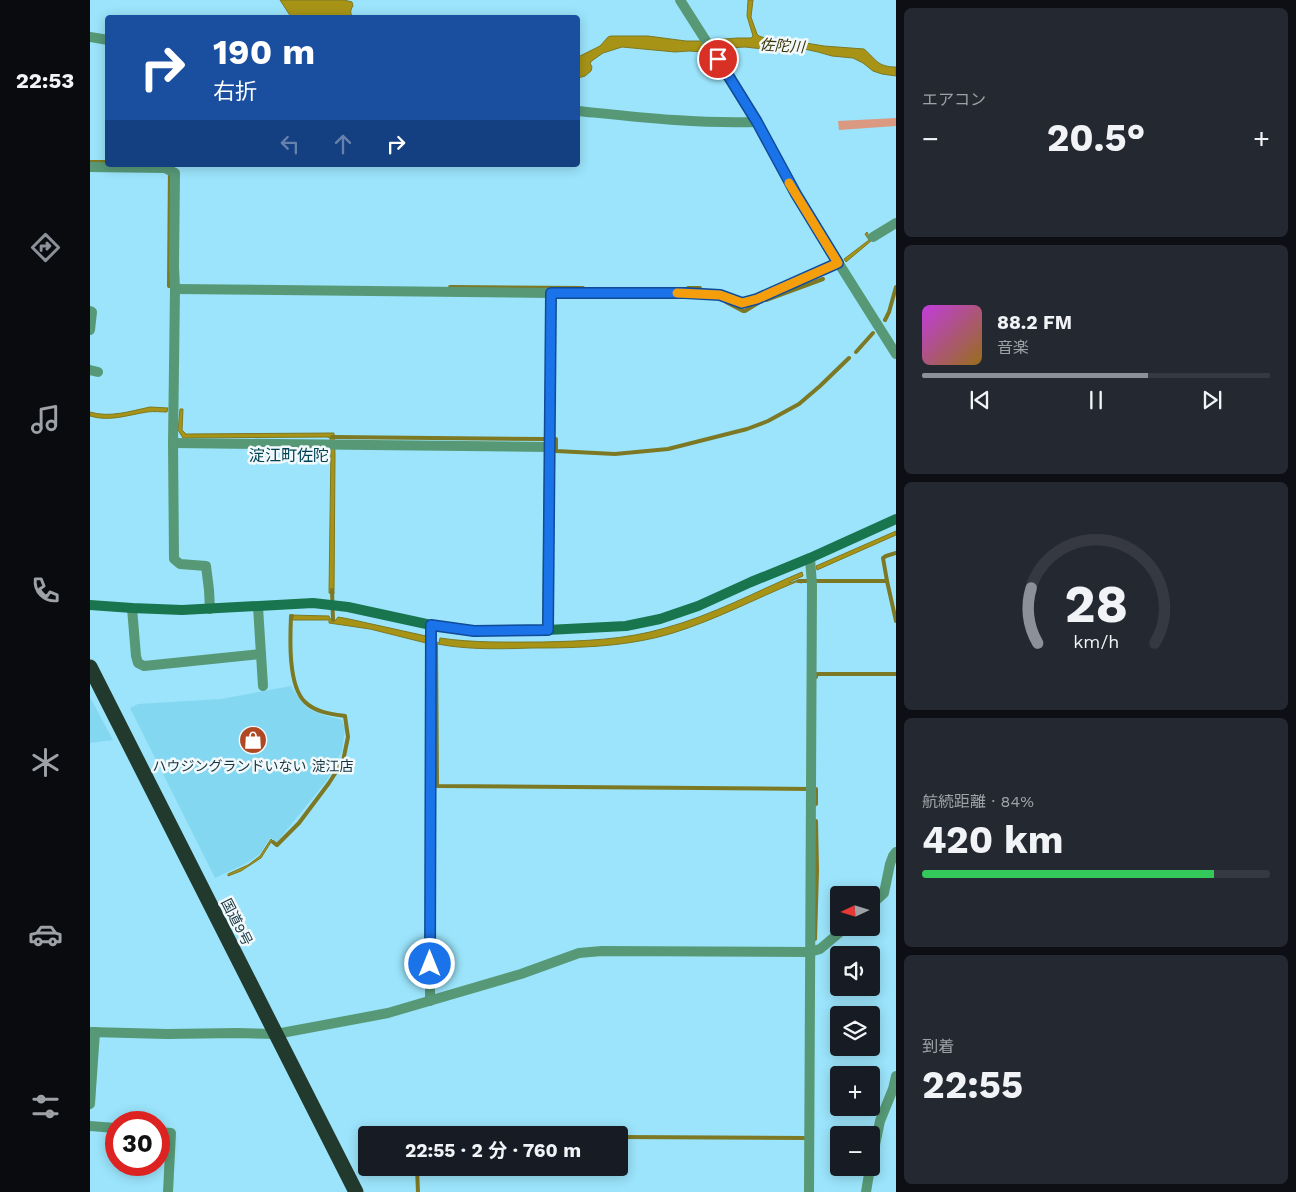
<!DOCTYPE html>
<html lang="ja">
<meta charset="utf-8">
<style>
body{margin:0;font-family:"Work Sans","Noto Sans JP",sans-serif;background:#242831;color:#f1f3f6;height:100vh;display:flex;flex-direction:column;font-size:19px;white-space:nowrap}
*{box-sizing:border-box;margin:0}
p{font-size:16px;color:#9ea1a6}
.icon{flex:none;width:28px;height:28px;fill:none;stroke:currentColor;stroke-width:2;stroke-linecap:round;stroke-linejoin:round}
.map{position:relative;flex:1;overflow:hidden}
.panel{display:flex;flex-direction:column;gap:8px;padding:8px;background:#0d0f14;width:400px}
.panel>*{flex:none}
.top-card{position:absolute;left:15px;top:15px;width:475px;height:152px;border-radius:5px;box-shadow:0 2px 12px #0003;background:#1a4fa0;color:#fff;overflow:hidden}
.needle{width:32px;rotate:266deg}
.tools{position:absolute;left:740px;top:886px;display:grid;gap:10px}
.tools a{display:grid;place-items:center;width:50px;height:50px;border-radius:5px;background:#171b24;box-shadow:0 2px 12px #0003;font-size:25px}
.speed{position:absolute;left:15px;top:1111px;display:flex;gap:10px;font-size:25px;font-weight:700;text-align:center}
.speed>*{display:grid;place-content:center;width:65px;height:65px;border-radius:50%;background:#171b24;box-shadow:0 2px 12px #0003;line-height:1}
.speed .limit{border:8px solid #d22;background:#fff;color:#111}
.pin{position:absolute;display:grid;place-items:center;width:42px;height:42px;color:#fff;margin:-21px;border:2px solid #fff;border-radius:50%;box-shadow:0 1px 5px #0007}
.me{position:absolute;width:55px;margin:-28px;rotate:0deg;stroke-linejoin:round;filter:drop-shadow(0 0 4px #0008)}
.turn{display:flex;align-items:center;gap:18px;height:105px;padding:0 25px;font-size:22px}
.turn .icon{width:65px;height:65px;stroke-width:2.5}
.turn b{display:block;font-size:35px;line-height:42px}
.lanes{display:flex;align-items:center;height:48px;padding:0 25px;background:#0003;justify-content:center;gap:25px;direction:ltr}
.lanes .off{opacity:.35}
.big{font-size:38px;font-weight:700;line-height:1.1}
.panel .card{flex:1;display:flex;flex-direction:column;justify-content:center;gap:8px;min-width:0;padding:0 18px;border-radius:8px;background:#242831}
.panel .dial{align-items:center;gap:0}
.dial svg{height:130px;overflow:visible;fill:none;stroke:#363941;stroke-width:7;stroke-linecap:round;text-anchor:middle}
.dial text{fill:#f1f3f6;stroke:none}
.song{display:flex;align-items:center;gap:15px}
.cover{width:60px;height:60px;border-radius:8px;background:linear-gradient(135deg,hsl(290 70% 55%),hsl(40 70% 35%))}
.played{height:5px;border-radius:2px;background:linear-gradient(90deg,#8c9099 65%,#363941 65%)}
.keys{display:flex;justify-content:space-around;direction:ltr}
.heat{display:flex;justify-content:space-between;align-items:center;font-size:28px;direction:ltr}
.charge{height:8px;border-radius:4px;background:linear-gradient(90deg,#34c759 84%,#363941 0)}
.trip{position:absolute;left:268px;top:1126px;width:270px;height:50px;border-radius:5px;background:#171b24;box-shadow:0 2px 12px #0003;font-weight:700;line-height:50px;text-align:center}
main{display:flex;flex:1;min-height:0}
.menu{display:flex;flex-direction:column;width:90px;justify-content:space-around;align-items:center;background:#090b0e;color:#9ea1a6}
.menu .icon{width:35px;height:35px}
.menu .current{color:#8c9099}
.menu b{font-size:22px;color:#f1f3f6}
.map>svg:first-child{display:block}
.built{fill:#84d7f0}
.green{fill:#dc9981}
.water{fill:#a79417;stroke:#7c7823}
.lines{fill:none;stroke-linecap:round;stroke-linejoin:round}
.stream{stroke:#7c7823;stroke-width:4}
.street{stroke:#579977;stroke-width:10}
.secondary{stroke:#19754e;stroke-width:10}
.highway{stroke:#223a2d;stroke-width:15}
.route-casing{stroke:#114b97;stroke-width:12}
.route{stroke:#1a73e8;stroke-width:9}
.slow{stroke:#f59e0b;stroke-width:9}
.labels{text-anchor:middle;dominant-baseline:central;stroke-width:5;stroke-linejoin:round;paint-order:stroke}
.poi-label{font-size:14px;fill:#16353e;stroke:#f2f9fc}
.street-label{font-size:14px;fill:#16353e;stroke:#f2f9fc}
.water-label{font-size:15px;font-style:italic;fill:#3d3504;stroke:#f2f9fc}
.quarter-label{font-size:16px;fill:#004151;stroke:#f2f9fc}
</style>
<main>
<nav class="menu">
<b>22:53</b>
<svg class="icon current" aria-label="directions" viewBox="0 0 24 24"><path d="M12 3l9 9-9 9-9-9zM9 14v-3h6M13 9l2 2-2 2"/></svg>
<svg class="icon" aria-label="music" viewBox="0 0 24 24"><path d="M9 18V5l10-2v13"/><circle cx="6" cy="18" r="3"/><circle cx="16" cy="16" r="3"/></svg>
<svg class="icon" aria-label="phone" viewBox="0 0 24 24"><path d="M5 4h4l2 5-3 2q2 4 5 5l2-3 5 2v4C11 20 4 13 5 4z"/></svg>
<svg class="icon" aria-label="climate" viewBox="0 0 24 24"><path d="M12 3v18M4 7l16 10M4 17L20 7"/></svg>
<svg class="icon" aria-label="car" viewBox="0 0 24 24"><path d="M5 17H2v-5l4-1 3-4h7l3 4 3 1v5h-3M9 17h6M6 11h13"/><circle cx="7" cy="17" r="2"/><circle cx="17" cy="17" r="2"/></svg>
<svg class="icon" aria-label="filters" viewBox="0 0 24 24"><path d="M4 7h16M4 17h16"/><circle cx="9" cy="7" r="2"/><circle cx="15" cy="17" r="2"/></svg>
</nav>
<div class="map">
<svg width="806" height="1192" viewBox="0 0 806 1192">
<rect width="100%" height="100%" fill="#9be4fb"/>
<g class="built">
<polygon points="201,686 208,697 217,708 233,715 252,720 255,728 252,751 237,780 187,842 180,838 170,854 155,864 125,878 40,708 48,704 131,699"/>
<polygon points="0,699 1,699 23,740 0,743"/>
</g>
<polygon class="green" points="806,118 806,126 749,130 748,121"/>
<g class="water">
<path d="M190,0H254L262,2L263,6C260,10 260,14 263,17H201Z"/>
<path d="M658,0H663L661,17L667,34L669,36L678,39L698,40L734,46L774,49C786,59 787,67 806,67V76L792,74L783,71L773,63L763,58L742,56L728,52L714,49L682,50L655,47L637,48L613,52L599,51L585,52L532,47L513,53L503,60L500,63L502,67L501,71L495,76L488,78V57L510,46L518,37L521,36H558L596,41H610L647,38H661L663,36L657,16Z"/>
<polygon points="777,232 781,241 756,262 754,259 779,240 775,234"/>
<path d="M60,407L78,408L77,412C71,412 64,411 57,412C38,415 19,422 0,416V412C20,418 41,411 60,407Z"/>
<polygon points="90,409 93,409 92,430 96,434 244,433 245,454 244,594 239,593 241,447 240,438 237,437 93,438 88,430"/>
<polygon points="806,531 806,535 727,570 726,566"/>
<path d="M712,572L713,576L699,582L700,583L708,580L712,581V583L706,582C665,599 625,620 583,633C537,647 489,648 442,648C410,649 379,650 347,644V642L349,643L350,638C383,643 417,642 452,642C493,641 535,640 575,628C623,615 667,591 712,572Z"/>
<polygon points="200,615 239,616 240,619 244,618 244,620 246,620 248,617 259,619 336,636 336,643 280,629 239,623 239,620 200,620"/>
<polygon points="181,839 188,846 187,847 181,842 171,858 151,871 138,876 138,874 158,865 170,856"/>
</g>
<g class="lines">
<g class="stream">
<polyline points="0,162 18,162"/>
<polyline points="80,165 79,286 83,286"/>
<polyline points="360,287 493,288"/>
<polyline points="598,288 610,288"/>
<polyline points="676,300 733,279"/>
<polyline points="636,302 653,311 655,311 668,303"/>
<polyline points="795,320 799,312 806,287"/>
<polyline points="766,352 783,333"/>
<polyline points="242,437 454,439"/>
<polyline points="466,439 466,451 525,454 578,449 657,429 678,421 709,404 730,386 759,358"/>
<polyline points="806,553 796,556 793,558 797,581 806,621"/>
<polyline points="709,581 797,581"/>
<polyline points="242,590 243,620"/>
<polyline points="346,645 347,786 721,789"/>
<polyline points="726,677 726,674 806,674"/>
<polyline points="726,789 726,804"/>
<path d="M183,842L187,845L209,823L239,783L253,761L258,737L255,716C241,714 225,712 215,702C198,686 200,639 201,616H202"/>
<polyline points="725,939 727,870 726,821"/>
<polyline points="529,1137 716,1138"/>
<polyline points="327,1168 328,1192"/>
</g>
<g class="street">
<polyline points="590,0 665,118 705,194 806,354"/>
<polyline points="0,37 18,40"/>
<path d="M488,111C547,117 607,124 667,122"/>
<polyline points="0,167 75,168 85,173 84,267 85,289 83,443 84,559 90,564 116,566 119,590 120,609"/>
<polyline points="783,237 806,223"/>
<polyline points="85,289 461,293 578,292 630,295 652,303 667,299 748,263"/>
<polyline points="0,311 2,312 0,330"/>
<polyline points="0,370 8,372"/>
<polyline points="83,443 460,447"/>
<polyline points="168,607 173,686"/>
<polyline points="42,608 46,656 48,663 54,666 171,654"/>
<polyline points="457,630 461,293"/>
<polyline points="781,905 794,893 800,864 803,856 806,852"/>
<polyline points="340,1001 341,625"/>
<polyline points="0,1032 77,1034 148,1033 186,1034 298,1013 431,974 489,953 512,951 720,952 730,949 755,928"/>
<polyline points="0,1104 5,1032"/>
<polyline points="0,1126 26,1128"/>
<polyline points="69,1132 81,1133 78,1192"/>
<polyline points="781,1164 790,1121 803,1089 806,1076"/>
<polyline points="719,1192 722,585 720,558"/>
<polyline points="776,1192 780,1168"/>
</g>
<polyline class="secondary" points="0,605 42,608 92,610 223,603 258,607 341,625 384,631 457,630 536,626 570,619 608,606 661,582 720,558 806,519"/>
<polyline class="highway" points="0,667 266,1192"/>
</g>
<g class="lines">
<g class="route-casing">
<polyline id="route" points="340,964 341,625 384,631 458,630 461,293 595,293 630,295 652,303 667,299 748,263 706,194 667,122 628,59"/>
</g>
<use href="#route" class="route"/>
<polyline class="slow" points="587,293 630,295 652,303 667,299 748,263 699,183"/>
</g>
<defs>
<g id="shop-disc" transform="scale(1.4375)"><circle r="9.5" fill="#b04923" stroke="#f2f9fc"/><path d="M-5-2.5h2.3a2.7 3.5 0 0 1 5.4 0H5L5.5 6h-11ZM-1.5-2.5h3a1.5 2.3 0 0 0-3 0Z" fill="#fff"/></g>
</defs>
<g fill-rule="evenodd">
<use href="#shop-disc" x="163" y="740"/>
</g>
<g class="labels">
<g class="poi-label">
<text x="163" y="766">ハウジングランドいない 淀江店</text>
</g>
<g class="street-label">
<text transform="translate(147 922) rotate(63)">国道9号</text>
</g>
<g class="water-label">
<text transform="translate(692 46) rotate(3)">佐陀川</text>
</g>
<g class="quarter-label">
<text x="199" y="455">淀江町佐陀</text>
</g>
</g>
</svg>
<div class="tools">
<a><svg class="needle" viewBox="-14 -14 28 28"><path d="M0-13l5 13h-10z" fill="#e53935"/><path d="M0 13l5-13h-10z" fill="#9ea1a6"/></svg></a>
<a><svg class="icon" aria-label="sound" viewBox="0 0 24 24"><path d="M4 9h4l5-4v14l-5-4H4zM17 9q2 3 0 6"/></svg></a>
<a><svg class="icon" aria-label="layers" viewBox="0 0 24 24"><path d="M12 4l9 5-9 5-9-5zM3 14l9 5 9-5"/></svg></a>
<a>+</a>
<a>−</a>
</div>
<div class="speed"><div class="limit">30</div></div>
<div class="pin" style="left:628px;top:59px;background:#d93025"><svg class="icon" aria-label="arrive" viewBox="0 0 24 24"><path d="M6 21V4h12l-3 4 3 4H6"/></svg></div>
<svg class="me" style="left:340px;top:964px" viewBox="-20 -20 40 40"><circle r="17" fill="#1a73e8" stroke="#fff" stroke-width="3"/><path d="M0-11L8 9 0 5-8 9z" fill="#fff"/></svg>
<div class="trip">22:55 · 2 分 · 760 m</div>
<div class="top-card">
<div class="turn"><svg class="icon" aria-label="right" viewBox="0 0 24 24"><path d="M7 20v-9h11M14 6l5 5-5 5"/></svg><div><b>190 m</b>右折</div></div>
<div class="lanes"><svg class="icon off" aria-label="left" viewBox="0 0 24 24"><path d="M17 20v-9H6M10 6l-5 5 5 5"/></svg><svg class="icon off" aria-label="ahead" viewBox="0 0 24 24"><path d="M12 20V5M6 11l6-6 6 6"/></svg><svg class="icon" aria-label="right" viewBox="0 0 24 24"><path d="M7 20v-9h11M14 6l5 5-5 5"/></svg></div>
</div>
</div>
<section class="panel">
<div class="card"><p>エアコン</p>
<div class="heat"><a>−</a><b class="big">20.5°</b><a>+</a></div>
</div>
<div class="card">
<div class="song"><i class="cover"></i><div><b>88.2 FM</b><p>音楽</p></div></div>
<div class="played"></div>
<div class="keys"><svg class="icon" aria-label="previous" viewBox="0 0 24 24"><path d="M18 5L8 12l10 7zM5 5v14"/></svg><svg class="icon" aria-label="pause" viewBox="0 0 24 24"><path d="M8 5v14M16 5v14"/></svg><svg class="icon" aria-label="next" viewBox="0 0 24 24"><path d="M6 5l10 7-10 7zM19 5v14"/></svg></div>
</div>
<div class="card dial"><svg viewBox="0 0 100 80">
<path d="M14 69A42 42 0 1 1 86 69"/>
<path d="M14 69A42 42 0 0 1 10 35" stroke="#8c9099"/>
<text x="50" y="56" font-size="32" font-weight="700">28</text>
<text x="50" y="72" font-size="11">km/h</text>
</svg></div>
<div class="card"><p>航続距離 · 84%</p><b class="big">420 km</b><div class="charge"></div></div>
<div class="card"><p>到着</p><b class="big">22:55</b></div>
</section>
</main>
